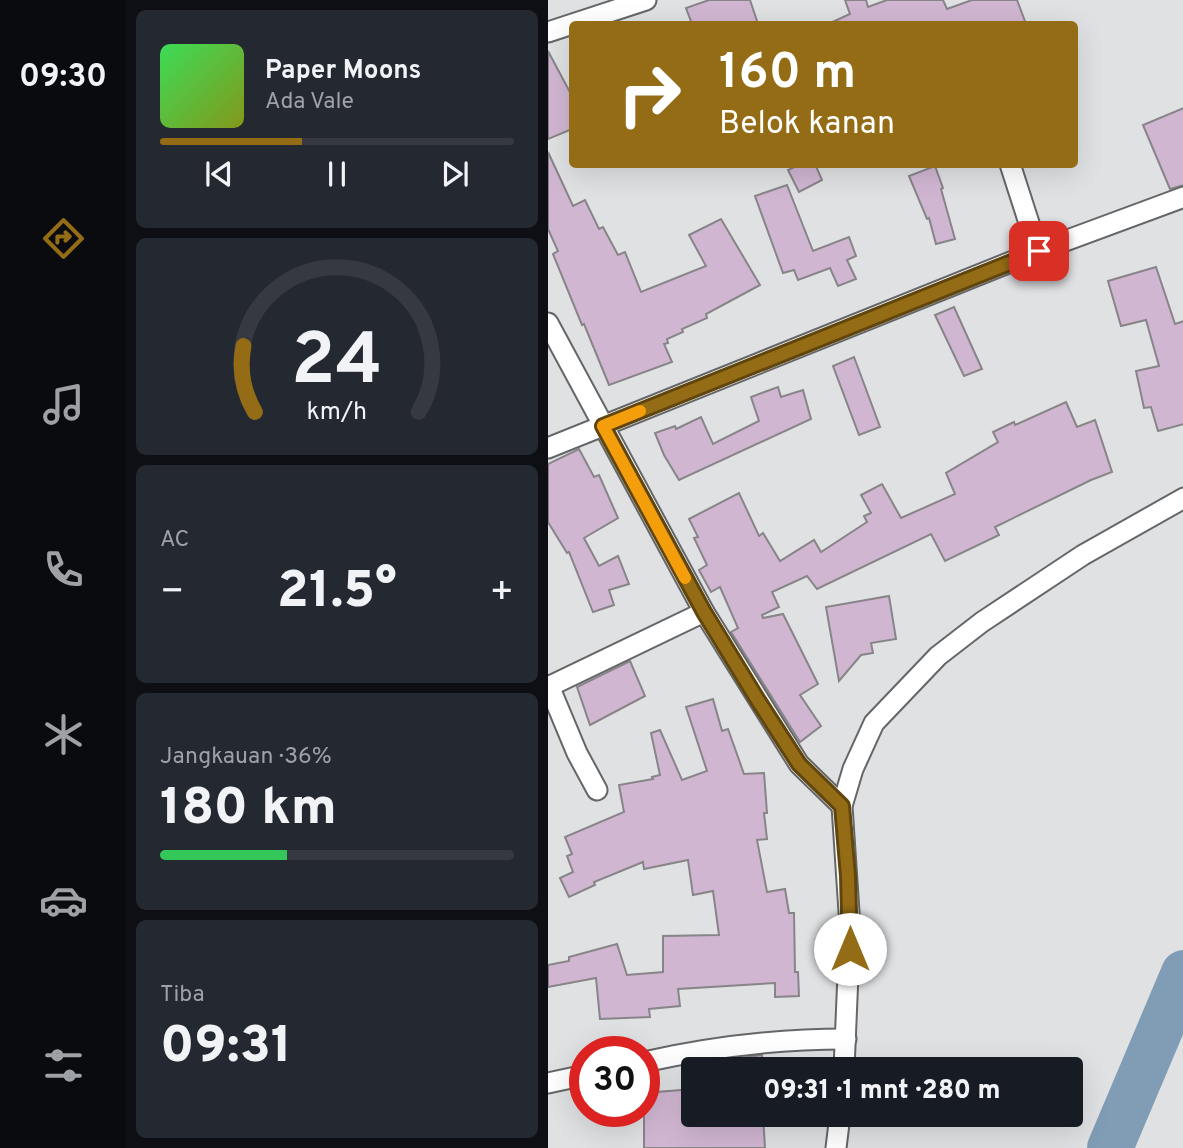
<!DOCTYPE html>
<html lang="id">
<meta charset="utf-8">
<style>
body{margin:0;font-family:Overpass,sans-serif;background:#242831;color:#f1f3f6;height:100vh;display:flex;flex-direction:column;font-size:26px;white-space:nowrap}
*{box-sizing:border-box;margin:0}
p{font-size:23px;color:#9ea1a6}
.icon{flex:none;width:38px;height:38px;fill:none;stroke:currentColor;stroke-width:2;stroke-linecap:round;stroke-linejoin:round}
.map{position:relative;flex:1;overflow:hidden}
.panel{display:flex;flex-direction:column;gap:10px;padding:10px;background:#0d0f14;width:422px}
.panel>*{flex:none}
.hud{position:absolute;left:21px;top:21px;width:509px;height:147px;border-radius:7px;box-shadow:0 7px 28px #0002;background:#936c15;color:#fff;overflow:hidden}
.speed{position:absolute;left:21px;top:1036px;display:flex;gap:14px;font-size:35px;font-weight:700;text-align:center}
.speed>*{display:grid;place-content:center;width:91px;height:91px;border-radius:50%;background:#171b24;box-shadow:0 7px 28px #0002;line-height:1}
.speed .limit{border:10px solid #d22;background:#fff;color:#111}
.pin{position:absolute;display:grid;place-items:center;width:60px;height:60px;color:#fff;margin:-30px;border-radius:14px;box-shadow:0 4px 10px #0006}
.me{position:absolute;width:77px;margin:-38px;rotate:0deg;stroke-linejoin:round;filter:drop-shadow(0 0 5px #0008)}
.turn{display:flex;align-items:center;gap:24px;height:147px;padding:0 35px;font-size:32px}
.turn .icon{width:91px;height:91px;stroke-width:2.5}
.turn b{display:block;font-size:49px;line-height:60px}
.big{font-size:52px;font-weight:800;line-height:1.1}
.panel .widget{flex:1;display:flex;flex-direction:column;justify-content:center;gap:10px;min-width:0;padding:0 24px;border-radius:10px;background:#242831}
.panel .dial{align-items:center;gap:0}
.dial svg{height:182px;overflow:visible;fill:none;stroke:#363941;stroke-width:7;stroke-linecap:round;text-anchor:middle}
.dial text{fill:#f1f3f6;stroke:none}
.song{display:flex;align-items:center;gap:21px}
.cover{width:84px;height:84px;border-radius:10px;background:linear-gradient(135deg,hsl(130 70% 55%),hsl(70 70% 35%))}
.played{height:7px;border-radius:4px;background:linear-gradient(90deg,#936c15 40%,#363941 40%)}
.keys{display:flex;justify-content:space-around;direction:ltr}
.heat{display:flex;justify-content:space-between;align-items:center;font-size:38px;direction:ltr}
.charge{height:10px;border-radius:5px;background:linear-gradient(90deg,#34c759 36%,#363941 0)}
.trip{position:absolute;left:133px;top:1057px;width:402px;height:70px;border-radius:7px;background:#171b24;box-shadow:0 7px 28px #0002;font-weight:800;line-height:70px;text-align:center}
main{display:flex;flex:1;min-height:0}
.dock{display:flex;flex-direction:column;width:126px;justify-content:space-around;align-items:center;background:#090b0e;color:#9ea1a6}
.dock .icon{width:49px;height:49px}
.dock .active{color:#936c15}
.dock b{font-size:32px;color:#f1f3f6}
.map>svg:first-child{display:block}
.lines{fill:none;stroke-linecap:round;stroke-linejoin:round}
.river{stroke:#809db5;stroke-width:46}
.building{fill:#d1b6d2;stroke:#878587;stroke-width:2}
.street-casing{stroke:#646668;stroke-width:23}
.street{stroke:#fff;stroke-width:19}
.route-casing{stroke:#60460e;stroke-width:18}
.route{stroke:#936c15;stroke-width:12}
.slow{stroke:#f59e0b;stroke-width:12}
</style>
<main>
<nav class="dock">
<b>09:30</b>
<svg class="icon active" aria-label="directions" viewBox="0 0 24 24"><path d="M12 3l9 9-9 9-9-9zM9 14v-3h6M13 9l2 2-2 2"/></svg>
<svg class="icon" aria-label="music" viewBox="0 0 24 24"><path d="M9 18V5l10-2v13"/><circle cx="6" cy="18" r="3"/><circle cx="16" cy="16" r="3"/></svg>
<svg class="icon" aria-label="phone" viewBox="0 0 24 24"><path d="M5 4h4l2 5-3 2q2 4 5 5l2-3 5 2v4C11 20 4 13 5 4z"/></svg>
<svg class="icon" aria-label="climate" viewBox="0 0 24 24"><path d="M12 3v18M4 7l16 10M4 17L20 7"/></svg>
<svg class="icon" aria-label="car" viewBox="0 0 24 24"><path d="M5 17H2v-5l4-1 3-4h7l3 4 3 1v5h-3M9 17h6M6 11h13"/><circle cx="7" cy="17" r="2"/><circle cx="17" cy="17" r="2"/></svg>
<svg class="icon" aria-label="filters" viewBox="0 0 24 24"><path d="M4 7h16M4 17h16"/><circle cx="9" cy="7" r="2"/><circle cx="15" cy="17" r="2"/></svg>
</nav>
<section class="panel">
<div class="widget">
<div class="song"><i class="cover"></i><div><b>Paper Moons</b><p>Ada Vale</p></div></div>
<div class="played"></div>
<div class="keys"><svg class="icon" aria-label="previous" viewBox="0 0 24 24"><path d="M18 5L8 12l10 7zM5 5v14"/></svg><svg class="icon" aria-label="pause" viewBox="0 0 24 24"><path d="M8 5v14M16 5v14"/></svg><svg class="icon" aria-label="next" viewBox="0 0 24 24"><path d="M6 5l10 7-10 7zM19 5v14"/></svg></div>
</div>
<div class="widget dial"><svg viewBox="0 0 100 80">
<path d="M14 69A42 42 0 1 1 86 69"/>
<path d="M14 69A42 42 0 0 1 9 40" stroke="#936c15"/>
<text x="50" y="56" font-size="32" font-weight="700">24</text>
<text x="50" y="72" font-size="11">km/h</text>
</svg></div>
<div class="widget"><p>AC</p>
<div class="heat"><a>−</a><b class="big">21.5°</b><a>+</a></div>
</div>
<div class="widget"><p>Jangkauan · 36%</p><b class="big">180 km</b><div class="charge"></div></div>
<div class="widget"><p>Tiba</p><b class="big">09:31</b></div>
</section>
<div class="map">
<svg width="636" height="1148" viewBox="0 0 636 1148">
<rect width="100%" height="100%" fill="#dfe1e3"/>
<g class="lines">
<polyline class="river" points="562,1148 636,973"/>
</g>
<g class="building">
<polygon points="161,0 202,0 210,24 144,24 138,8"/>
<polygon points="297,0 318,0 320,7 339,0 395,0 399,9 424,0 469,0 478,24 280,24 302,14"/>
<polygon points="0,51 24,96 24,129 0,139"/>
<polygon points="636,108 636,185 622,189 595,125"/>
<polygon points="0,152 25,206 37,200 51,229 55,227 70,255 77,252 93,292 158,266 141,235 173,219 212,285 158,314 159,318 134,329 135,332 119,339 120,343 116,344 124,362 61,385 36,324 34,325 5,254 10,251 0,229"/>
<polygon points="253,164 267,164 274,180 251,192 240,170"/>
<polygon points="387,166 395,188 393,189 407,239 388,244 381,218 379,219 361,176"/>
<polygon points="239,185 265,251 301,237 308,256 299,260 308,279 290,286 282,268 250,280 246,270 235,273 207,196"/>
<polygon points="608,267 627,324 636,321 636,424 610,431 603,407 596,408 588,371 611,366 598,320 573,326 560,281"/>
<polygon points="406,307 434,369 416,376 387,315"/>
<polygon points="306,357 332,427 311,435 285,366"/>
<polygon points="230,387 233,397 255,390 263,419 131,480 116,455 107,433 127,426 128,429 153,417 165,444 211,421 203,397"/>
<polygon points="518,402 529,427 547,420 564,472 543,480 447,527 451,535 397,561 383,534 269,589 259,576 224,592 231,607 214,615 215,618 235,614 270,684 252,695 273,726 252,742 183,632 190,628 172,587 163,592 151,570 159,565 146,538 150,537 141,519 191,493 211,536 215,533 232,561 266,540 273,552 319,522 316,516 323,513 313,495 334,484 353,518 407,494 398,473 450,442 445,432 466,422 467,425"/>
<polygon points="31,449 46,477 51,475 70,518 36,538 51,566 70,556 81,584 61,590 66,605 45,612 21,552 19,553 0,522 0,464"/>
<polygon points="341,596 348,639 323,643 325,653 313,655 291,681 278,607"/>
<polygon points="82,661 97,696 42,725 29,687"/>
<polygon points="165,699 174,731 180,729 196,774 216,773 219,813 216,813 219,839 209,840 219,892 237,889 241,913 246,913 247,972 250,972 251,996 227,997 227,983 130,989 132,1006 101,1009 102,1017 52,1019 48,978 0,987 0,965 21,961 21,957 69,944 79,975 115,972 115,936 171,935 165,891 145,895 140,860 96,869 95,862 46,882 47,885 21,897 12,878 25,872 19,856 24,854 17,837 76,812 71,785 105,779 104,777 112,775 103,733 112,730 134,780 159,771 138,707"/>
<polygon points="214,1055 215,1069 153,1069 152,1064"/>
<polygon points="145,1089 145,1115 215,1115 217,1148 96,1148 96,1093"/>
</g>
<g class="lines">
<g class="street-casing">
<g id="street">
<polyline points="0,32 98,0"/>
<polyline points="462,164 490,251"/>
<polyline points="0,323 156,612 251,764 294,806"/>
<polyline points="0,448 490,251 636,197"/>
<polyline points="1,686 29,753 49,790"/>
<polyline points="0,687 156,612"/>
<path d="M96,1062C163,1047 230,1039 298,1039"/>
<polyline points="296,1069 302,927 294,806 305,769 326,723 390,656 434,622 535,555 636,498"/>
<polyline points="0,1083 37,1075"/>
<polyline points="288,1148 292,1115"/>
</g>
</g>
<use href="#street" class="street"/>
</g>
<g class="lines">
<g class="route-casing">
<polyline id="route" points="302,949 300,876 294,806 251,764 211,702 156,612 55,426 491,251"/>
</g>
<use href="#route" class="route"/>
<polyline class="slow" points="92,411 55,426 137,578"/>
</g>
</svg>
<div class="speed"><div class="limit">30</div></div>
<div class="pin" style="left:491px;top:251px;background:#d93025"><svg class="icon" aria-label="arrive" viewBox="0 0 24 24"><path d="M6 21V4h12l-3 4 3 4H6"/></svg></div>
<svg class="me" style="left:302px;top:949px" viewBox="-20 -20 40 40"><circle r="19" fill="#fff"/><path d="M0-13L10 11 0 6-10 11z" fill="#936c15"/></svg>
<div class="trip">09:31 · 1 mnt · 280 m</div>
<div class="hud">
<div class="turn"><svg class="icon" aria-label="right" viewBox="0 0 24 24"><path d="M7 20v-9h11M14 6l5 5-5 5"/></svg><div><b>160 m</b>Belok kanan</div></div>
</div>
</div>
</main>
